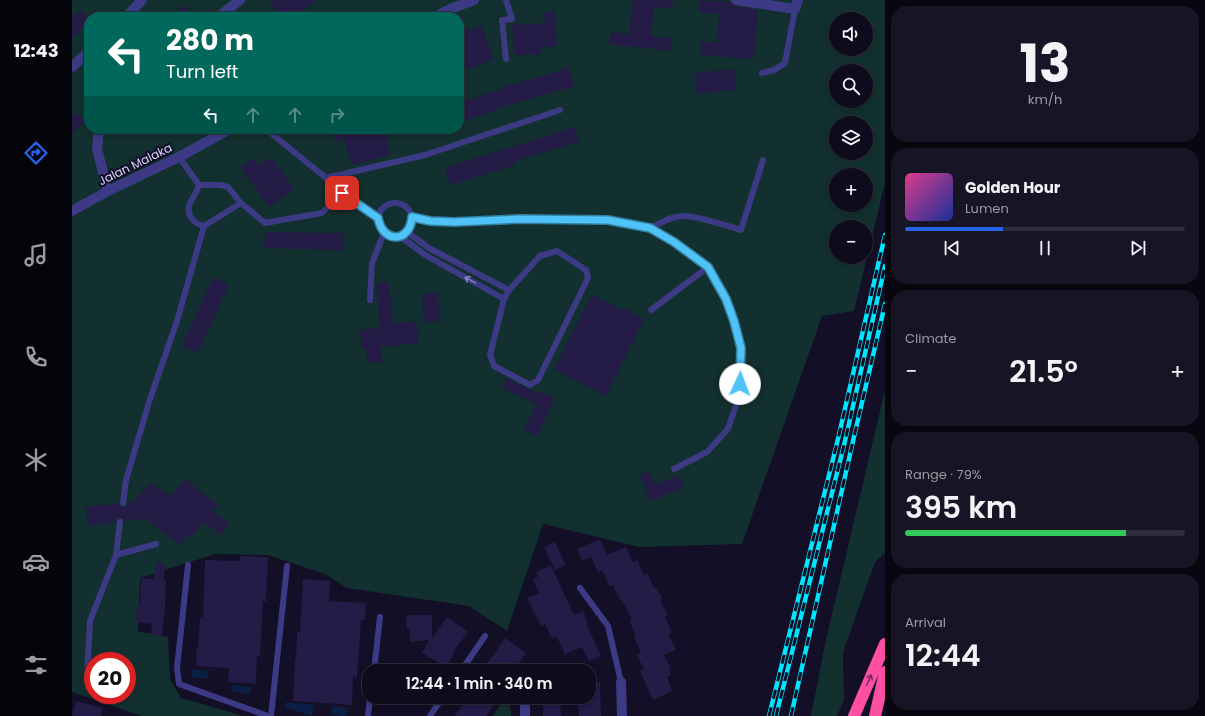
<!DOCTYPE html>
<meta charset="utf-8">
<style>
body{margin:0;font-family:Poppins,sans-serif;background:#171425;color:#f1f3f6;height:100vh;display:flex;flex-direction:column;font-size:15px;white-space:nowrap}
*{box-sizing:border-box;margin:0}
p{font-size:13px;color:#9b9ba3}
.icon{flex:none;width:22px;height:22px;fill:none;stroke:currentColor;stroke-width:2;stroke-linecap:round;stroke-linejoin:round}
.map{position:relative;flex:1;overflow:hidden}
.drawer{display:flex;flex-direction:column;gap:6px;padding:6px;background:#08060f;width:320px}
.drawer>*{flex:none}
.top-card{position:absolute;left:12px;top:12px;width:380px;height:122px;border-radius:16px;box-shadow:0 2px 6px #0003,0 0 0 1px #2e2b3b;background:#00695c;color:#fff;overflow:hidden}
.tools{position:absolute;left:757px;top:12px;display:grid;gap:8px}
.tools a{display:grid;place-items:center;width:44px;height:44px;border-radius:50%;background:#0e0b1c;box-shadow:0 2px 6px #0003,0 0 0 1px #2e2b3b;font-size:20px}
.speed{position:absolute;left:12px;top:652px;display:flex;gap:8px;font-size:20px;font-weight:700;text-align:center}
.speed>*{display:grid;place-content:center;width:52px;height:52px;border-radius:50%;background:#0e0b1c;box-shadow:0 2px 6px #0003,0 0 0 1px #2e2b3b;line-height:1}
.speed .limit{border:6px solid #d22;background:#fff;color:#111}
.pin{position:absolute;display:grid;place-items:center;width:34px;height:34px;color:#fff;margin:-17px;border-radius:8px;box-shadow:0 2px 6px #0006}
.me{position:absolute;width:44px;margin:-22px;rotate:2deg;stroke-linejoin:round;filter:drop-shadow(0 0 3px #0008)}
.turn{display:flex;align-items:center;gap:14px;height:84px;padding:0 16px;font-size:18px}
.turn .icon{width:52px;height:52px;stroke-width:2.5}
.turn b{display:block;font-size:28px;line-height:34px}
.lanes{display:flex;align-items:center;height:38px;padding:0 16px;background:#0003;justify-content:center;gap:20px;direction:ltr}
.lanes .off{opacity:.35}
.big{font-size:30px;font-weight:600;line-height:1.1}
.drawer .widget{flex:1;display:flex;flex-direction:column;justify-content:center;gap:6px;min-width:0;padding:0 14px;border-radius:16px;background:#171425}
.drawer .dial{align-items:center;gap:0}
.dial b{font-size:52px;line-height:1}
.song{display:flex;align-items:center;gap:12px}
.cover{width:48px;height:48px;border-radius:6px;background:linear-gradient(135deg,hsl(330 70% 55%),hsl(230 70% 35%))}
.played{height:4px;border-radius:2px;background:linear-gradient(90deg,#2563eb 35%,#2e2b3b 35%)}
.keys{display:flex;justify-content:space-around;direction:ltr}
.heat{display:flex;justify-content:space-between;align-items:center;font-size:22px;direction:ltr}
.charge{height:6px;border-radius:3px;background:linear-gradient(90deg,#34c759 79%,#2e2b3b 0)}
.trip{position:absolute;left:290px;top:664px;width:234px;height:40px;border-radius:16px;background:#0e0b1c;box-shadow:0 2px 6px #0003,0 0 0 1px #2e2b3b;font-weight:600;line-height:40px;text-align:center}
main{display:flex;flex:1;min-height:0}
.menu{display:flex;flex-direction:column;width:72px;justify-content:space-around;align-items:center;background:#06040b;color:#9b9ba3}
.menu .icon{width:28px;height:28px}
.menu .active{color:#2563eb}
.menu b{font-size:18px;color:#f1f3f6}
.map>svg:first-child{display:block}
.green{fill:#12302f;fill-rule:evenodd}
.water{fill:#0a1f44}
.building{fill:#241b47}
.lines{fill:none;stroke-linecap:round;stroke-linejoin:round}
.service{stroke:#3d3a85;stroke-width:6}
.minor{stroke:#3d3a85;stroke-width:10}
.motorway{stroke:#ff4fa3;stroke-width:12}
.rail-casing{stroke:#00e5ff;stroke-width:4.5}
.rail{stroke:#130f26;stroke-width:3;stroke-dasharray:9;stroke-linecap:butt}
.oneway{stroke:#837fbc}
.oneway2{stroke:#7d2c5e}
.route-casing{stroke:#337fa1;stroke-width:10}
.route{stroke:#4fc3f7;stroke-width:7}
.labels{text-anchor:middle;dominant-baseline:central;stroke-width:4;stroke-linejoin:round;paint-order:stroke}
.street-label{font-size:12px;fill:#d9d4ff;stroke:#130f26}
</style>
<main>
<nav class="menu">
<b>12:43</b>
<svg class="icon active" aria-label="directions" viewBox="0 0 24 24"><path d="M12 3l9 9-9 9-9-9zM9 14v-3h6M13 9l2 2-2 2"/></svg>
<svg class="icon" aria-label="music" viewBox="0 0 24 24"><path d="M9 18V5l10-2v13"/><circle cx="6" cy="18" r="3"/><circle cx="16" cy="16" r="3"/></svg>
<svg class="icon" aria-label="phone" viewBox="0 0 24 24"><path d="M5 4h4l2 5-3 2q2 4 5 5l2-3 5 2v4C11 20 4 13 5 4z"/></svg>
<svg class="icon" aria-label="climate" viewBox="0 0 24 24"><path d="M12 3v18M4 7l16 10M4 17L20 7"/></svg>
<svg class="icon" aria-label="car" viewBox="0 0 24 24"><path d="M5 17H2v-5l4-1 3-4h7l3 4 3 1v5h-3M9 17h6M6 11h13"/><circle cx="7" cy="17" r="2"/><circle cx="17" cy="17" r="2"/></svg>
<svg class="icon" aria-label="filters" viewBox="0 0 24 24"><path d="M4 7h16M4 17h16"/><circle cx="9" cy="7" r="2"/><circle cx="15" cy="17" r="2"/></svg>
</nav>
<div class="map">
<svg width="813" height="716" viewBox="0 0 813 716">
<rect width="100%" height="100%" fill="#130f26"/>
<g class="green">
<path d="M0,0H813V183L782,311L750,316L670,544L567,547L471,524L435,631L397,606L275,588L253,574L196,555L143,554L68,578L66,631L96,637L98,679L109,698L171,716H70L0,692ZM17,17H387V129H17ZM764,19H794V49H764ZM764,71H794V101H764ZM764,123H794V153H764ZM764,175H794V205H764ZM764,227H794V257H764ZM21,661H55V695H21Z"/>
<polygon points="813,390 813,553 803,562 771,652 772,700 765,716 739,716 753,644"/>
<polygon points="434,697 437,697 439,716 421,716"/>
</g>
<g class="water">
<polygon points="120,669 137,671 136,679 119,677"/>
<polygon points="160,685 179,687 178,694 159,691"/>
<polygon points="214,702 242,705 240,716 214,708"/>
<polygon points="260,706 276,708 275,716 259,715"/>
</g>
<g class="building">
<polygon points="196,0 244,0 225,17 211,17"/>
<polygon points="561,0 601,0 600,9 582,7 579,36 599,38 598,51 537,44 538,32 557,34"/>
<polygon points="628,0 658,2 663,6 686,10 682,59 628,55 629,41 645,43 647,14 627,12"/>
<polygon points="113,5 122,17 97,17"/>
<polygon points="9,10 17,19 17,23 0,38 0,18"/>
<polygon points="483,12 485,46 470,47 470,54 442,55 440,25 473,23 472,13"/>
<polygon points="410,25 422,59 395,69 387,45 387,33"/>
<polygon points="497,68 503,86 426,108 426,110 387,122 387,103 429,89 429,88"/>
<polygon points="662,69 664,90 625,94 623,73"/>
<polygon points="4,112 13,121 0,134 0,116"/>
<polygon points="503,127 507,141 441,162 442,165 378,185 373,168"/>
<polygon points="257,129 312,129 319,155 279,165 272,139 265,143"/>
<polygon points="199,157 222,189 197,207 168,167 181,158 187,166"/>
<polygon points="193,232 271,233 271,250 192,248"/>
<polygon points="141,277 157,284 126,353 110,346"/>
<polygon points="317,282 321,324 344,321 346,343 308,347 310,362 295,363 294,348 290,349 288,330 308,328 304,283"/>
<polygon points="366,293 368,321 352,322 350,294"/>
<polygon points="520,295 552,311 553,309 572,319 534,396 482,369"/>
<polygon points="434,378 456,389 468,394 469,392 483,398 465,436 452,431 464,404 430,388"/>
<polygon points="577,471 583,484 607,475 612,488 578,501 568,474"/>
<polygon points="113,479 146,505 141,511 157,523 148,535 132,522 119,538 116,535 107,545 74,519 52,521 51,519 48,518 45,519 43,522 16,526 14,507 47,503 49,507 52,507 55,505 56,502 63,501 78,483 99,496"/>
<polygon points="528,539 535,555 554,547 561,562 565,560 572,575 575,573 582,588 584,587 590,598 588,599 596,616 593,617 600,632 596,634 604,650 592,655 599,669 597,670 599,675 595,677 600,691 581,700 568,671 572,669 565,655 569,653 562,637 564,636 557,620 560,619 549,599 548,600 541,585 537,586 530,570 526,572 519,557 510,561 505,549"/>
<polygon points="483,542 494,565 483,570 472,547"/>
<polygon points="168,556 196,557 194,602 191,601 188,656 185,656 184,684 156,682 157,668 124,666 125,648 126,648 128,617 131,617 133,560 168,561"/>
<polygon points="84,562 93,563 92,580 94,580 93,607 90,635 79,634 80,624 64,622 65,605 68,605 69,578 82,579"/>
<polygon points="479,565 502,615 511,611 516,623 514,623 529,656 517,661 510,647 493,654 485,637 480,639 473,624 469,626 455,598 467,593 461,579 466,577 464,572"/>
<polygon points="231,579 258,581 257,601 294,603 293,620 289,620 285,677 281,676 280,705 221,701 223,658 224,658 225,632 228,632"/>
<polygon points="334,615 360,615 360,638 375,617 396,632 381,652 382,653 374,667 350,653 357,640 338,642 337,629 335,629"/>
<polygon points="433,638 454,653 441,671 410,671 417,660 418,660"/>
<polygon points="517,682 528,682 529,716 507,716 506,697 517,697"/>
<polygon points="396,697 427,697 414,716 383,716"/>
<polygon points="471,697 488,697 489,716 471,716"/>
<polygon points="4,701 31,708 29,716 0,716"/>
</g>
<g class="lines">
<g class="service">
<polyline points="434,0 440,19 430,20 434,59"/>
<polyline points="690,73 702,70 713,63 723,9"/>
<polyline points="194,129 254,178 270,193 306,218"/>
<polyline points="107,157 127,185"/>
<polyline points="254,178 353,155 488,110"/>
<path d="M169,203L132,226C123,224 115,217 117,206C119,199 125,193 127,185H149L156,187L169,203L193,223L250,213L270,193"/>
<circle cx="323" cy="220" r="17"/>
<polyline points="340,217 358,221 382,223 447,219 536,220 578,228 602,242 636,267 654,299 662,321 669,348 667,396 656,429 635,452 602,469"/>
<path d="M578,228C589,223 599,216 611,216C624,215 655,226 669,230L691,160"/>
<polyline points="335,232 357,248 437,290"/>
<polyline points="328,236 353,255 432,299"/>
<polygon points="485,251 514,270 516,278 466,380 458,385 422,366 418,355 432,299 437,290 468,256"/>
<polyline points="298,300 300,263 312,233"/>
<polyline points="579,310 636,267"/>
<polyline points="51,503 54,480 78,399 105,321 132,226"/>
<polyline points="44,555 84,544"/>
<polyline points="116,565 105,668 107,684 196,716"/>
<polyline points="508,588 536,626 549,682"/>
<polyline points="302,671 308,617"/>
<polyline points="389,671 413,636"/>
<polyline points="21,679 15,677 18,621 44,555 48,522"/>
<polyline points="199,716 215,566"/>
<polyline points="296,716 298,697"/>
<polyline points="358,716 371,697"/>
</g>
<g class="minor">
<polyline points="664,0 723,9 726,0"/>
<polyline points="54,17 70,0"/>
<polyline points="146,17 168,0"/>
<polyline points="363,17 378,9 402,0"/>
<polyline points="0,67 17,51"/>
<polyline points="27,129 25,149 36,191"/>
<polyline points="0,211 36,191 107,157 158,129"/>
<polyline points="549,682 550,716"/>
<polyline points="453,716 453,697"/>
</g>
<g class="motorway">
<polyline points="782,716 813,644"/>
<polyline points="803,716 813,672"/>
</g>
<g class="rail-casing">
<g id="rail">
<polyline points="697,716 766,439 813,235"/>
<polyline points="704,716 773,441 813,266"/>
<polyline points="719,716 781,441 813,304"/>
</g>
</g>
<use href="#rail" class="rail"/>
</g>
<defs><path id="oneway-shaft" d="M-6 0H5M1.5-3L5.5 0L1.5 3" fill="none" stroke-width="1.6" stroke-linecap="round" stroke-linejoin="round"/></defs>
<use class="oneway" href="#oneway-shaft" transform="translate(398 280) rotate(-151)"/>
<use class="oneway2" href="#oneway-shaft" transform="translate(797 680) rotate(-66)"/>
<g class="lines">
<g class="route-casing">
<path id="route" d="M270,193L306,218C311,244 338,243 340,217L358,221L382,222L447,219L536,220L578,228L602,242L636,267L654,299L662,321L669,348L668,384"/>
</g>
<use href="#route" class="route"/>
</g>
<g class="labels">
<g class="street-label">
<text transform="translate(63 164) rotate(-26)">Jalan Malaka</text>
</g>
</g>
</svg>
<div class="tools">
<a><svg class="icon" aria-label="sound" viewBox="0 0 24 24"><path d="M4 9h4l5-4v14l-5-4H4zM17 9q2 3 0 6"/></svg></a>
<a><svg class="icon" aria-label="search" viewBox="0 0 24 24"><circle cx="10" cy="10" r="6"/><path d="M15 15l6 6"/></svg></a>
<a><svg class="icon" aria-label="layers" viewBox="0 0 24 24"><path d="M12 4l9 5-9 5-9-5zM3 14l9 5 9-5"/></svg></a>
<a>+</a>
<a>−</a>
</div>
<div class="speed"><div class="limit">20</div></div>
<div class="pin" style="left:270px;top:193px;background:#d93025"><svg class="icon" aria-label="arrive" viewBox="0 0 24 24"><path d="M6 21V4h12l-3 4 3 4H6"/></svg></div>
<svg class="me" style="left:668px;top:384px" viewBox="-20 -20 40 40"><circle r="19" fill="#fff"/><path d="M0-13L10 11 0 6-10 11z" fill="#4fc3f7"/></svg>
<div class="trip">12:44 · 1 min · 340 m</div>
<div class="top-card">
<div class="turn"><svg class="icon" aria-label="left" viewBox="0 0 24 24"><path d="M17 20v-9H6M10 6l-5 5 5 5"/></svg><div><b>280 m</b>Turn left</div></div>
<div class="lanes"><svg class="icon" aria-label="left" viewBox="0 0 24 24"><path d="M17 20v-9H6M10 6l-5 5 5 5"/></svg><svg class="icon off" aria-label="ahead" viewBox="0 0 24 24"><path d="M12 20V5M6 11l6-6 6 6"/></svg><svg class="icon off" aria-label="ahead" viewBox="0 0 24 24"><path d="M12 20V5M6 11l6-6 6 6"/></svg><svg class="icon off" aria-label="right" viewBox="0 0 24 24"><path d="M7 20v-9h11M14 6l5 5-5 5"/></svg></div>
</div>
</div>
<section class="drawer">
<div class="widget dial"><b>13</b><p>km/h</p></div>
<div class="widget">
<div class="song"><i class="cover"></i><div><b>Golden Hour</b><p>Lumen</p></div></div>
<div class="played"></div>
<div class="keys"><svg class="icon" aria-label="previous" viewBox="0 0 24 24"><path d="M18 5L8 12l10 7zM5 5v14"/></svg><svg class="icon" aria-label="pause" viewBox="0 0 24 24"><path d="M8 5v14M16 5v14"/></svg><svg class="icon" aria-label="next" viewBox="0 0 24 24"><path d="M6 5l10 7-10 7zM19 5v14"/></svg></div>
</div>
<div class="widget"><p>Climate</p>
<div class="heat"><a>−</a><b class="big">21.5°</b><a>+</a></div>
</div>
<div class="widget"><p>Range · 79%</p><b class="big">395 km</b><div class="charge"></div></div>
<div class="widget"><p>Arrival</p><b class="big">12:44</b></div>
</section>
</main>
